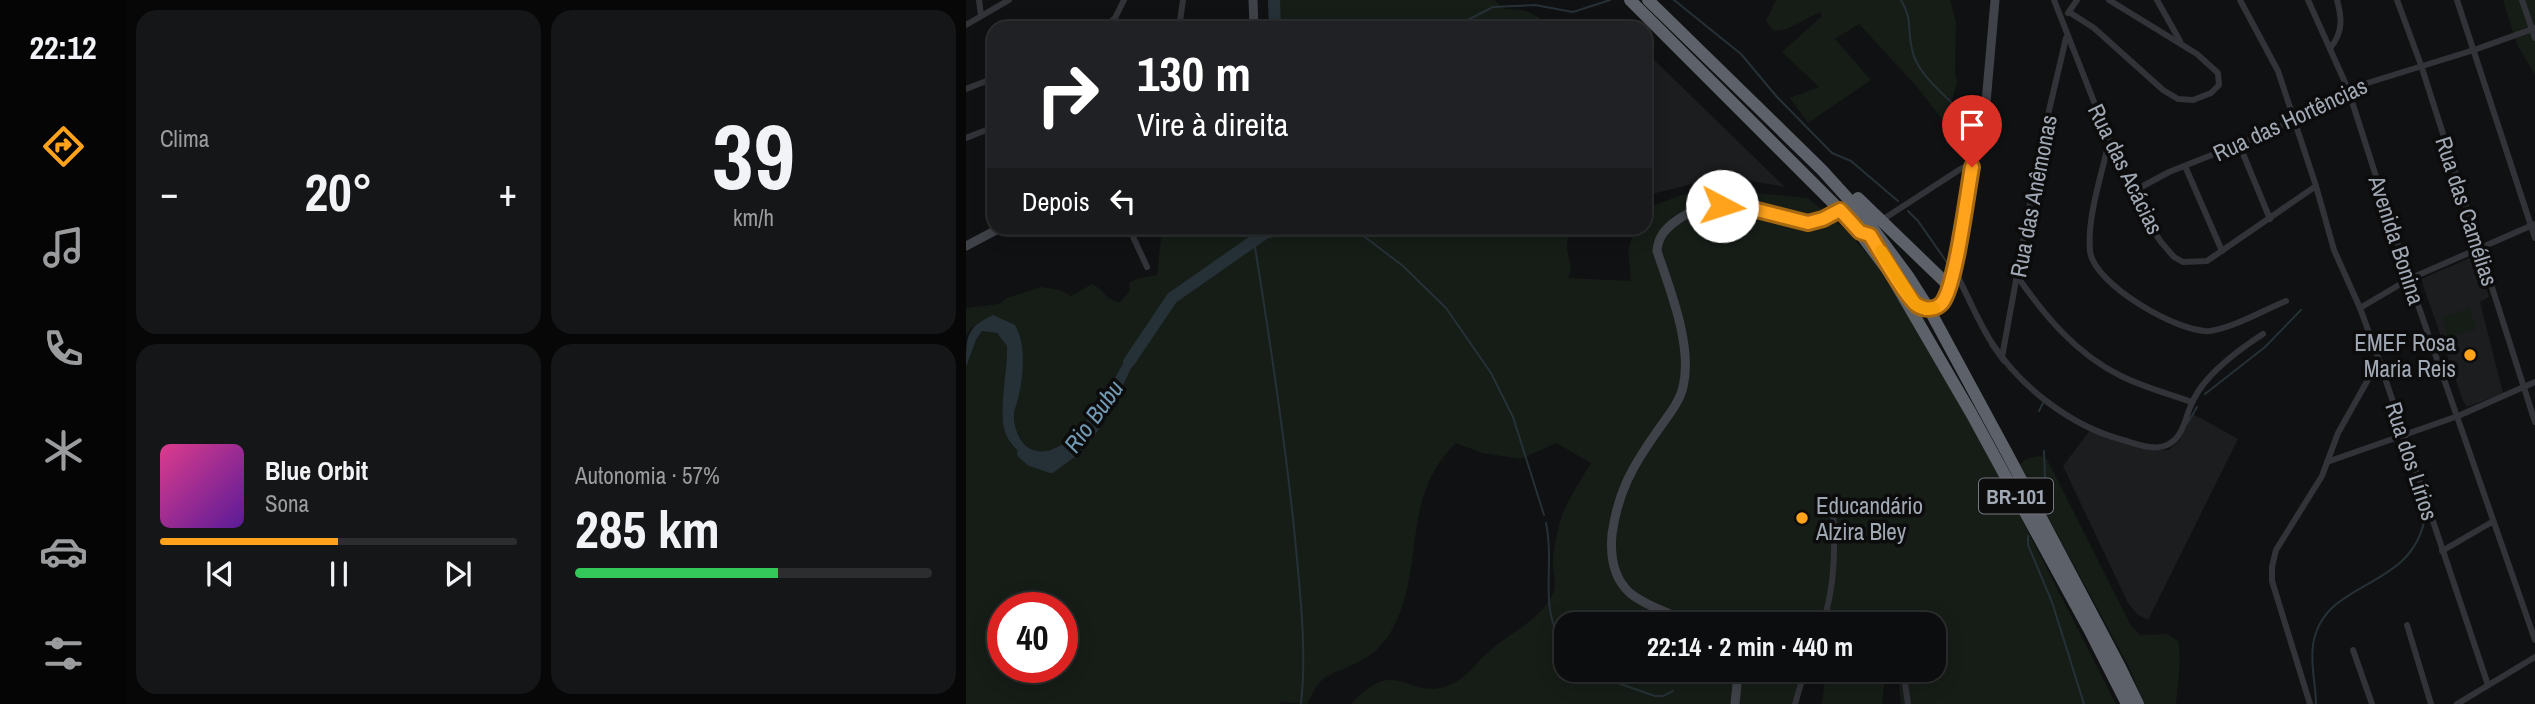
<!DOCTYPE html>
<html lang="pt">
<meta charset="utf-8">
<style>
body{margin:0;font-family:"Archivo Narrow",sans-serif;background:#151617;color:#f1f3f6;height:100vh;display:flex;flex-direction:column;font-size:26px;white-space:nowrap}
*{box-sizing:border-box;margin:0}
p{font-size:23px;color:#9a9c9e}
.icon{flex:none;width:38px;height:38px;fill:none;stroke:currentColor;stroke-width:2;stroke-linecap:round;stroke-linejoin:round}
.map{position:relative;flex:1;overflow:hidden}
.side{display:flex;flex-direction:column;gap:10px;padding:10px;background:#070708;width:840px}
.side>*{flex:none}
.top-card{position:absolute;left:21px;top:21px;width:665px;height:214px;border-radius:21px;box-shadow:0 4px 18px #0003,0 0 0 2px #2c2d2e;background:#202124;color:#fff;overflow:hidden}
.speed{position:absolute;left:21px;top:592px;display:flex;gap:14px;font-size:35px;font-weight:700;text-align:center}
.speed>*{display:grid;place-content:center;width:91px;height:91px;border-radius:50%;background:#0c0d0e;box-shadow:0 4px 18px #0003,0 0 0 2px #2c2d2e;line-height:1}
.speed .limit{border:10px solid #d22;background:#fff;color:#111}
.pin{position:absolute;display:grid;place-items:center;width:60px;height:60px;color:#fff;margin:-72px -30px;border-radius:50% 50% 50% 0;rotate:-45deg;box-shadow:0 0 7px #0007}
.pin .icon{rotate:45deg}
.me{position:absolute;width:77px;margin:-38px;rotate:95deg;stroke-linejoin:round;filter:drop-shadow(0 0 5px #0008)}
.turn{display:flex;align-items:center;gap:24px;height:147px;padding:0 35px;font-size:32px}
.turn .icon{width:91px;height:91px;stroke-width:2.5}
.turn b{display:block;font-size:49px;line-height:60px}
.then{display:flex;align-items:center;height:66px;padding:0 35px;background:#0003;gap:14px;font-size:26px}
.big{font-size:52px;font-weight:800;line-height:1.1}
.side .card{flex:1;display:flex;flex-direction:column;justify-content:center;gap:10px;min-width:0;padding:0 24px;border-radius:21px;background:#151617}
.side .dial{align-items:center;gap:0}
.dial b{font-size:91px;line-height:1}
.song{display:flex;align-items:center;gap:21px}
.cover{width:84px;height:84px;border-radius:10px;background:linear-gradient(135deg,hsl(330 70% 55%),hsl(270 70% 35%))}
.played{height:7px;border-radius:4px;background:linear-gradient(90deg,#ffa21c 50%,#2c2d2e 50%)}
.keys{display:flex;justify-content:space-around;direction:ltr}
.heat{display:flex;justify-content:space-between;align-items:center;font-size:38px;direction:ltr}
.charge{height:10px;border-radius:5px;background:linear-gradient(90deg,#34c759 57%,#2c2d2e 0)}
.side .tiles{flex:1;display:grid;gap:10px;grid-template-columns:repeat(2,1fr)}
.trip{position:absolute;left:588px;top:612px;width:392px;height:70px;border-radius:21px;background:#0c0d0e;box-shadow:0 4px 18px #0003,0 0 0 2px #2c2d2e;font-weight:800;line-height:70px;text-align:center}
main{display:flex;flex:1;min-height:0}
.dock{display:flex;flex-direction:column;width:126px;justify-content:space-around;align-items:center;background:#050506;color:#9a9c9e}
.dock .icon{width:49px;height:49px}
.dock .on{color:#ffa21c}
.dock b{font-size:32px;color:#f1f3f6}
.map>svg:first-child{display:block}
.built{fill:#1c1d1f}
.green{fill:#161d17;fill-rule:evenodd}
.water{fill:#263137}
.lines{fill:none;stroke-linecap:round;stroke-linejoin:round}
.stream{stroke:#263137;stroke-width:2}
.river{stroke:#263137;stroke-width:12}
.street{stroke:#313338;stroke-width:6}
.secondary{stroke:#3f4248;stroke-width:9}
.highway{stroke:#5d6169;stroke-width:12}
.route-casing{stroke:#a66912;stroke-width:18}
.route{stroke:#ffa21c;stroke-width:12}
.slow{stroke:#f59e0b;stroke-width:12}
.poi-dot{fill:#ffa21c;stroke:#0c0c0d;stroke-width:2.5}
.labels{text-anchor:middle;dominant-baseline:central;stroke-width:7;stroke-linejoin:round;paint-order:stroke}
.shield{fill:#0c0c0d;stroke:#747982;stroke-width:2}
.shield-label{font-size:21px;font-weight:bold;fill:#a0a8b4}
.street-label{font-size:23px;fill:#a0a8b4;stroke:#0c0c0d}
.poi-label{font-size:23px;fill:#a0a8b4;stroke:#0c0c0d;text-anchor:end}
.water-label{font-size:24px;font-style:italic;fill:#739ab4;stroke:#0c0c0d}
</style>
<main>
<nav class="dock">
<b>22:12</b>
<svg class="icon on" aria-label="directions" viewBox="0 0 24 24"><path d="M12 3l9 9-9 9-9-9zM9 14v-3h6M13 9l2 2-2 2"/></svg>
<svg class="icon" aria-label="music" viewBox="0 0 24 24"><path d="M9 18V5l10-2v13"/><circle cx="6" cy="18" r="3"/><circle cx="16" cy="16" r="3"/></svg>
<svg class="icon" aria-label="phone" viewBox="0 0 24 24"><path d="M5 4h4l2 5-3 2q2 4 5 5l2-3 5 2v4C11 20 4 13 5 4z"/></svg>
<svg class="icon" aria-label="climate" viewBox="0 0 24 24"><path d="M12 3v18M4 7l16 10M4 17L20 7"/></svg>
<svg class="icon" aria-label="car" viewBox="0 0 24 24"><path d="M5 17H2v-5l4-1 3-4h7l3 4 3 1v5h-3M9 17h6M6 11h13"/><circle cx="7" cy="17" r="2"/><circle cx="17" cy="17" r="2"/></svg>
<svg class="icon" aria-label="filters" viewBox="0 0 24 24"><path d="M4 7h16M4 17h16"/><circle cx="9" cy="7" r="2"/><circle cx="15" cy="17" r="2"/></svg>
</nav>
<section class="side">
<div class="tiles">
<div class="card"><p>Clima</p>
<div class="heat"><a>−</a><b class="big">20°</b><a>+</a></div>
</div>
<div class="card dial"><b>39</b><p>km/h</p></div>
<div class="card">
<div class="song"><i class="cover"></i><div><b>Blue Orbit</b><p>Sona</p></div></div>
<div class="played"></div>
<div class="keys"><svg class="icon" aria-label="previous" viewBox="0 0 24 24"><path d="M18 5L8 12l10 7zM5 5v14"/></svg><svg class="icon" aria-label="pause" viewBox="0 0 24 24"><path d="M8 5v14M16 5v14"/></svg><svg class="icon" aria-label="next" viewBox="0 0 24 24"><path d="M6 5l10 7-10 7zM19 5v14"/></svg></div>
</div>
<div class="card"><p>Autonomia · 57%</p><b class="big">285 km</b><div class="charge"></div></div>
</div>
</section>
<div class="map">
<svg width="1569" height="704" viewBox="0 0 1569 704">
<rect width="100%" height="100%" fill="#101112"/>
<g class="built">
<polygon points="679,51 819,187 757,176 686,194 679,201"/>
<polygon points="1504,258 1511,259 1523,297 1514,302 1537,393 1501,407 1497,401 1455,279"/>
<polygon points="1227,414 1272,439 1182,620 1171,614 1162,603 1097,466 1125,429 1176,449 1203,450 1214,440"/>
</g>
<g class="green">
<path d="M305,0H529C538,12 542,8 555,10C564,11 579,20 585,28H306Z"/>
<polygon points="810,0 984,0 990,22 989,74 991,83 979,123 951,87 893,24 869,39 905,80 842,123 824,98 853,87 816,52 856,16 854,12 821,29 808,31 800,21"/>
<polygon points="1537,0 1569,0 1569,74 1551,45"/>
<path d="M724,192L792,193L842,198L879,229L912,266L942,311L1030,469L1150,704H935L931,670H968V625H600V670H841L825,704H385C433,652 442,704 486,684C503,676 512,660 526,649C544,633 569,622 583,601C594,585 586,578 587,561C587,551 590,539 592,529C597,506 613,483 625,463L590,443L555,459L516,453L490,443C434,497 460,565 427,628C419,644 405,657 388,664C377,670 365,672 355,681C349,687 345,696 341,704L315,702L314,704H0V367L10,340L16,331C29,330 34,335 41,345C42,370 32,410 39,432C42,444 57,458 68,462C122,480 154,391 171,355L161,356C147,382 102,468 65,449C55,444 48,428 48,417C47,410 52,403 52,396C54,375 53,353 53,332L5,327L0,337V308L33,304L41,298L75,287L94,290L105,296L126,284C138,289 140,301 154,302L164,291L163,283L170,279L191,275L196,228H603L601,248L605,269L602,278L665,281L662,250L669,228H679L680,208ZM37,607H96V667H37Z"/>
<polygon points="1504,308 1510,329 1482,338 1476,317"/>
<path d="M1074,456L1081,459L1164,624L1174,635L1201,634L1212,641C1216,662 1212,682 1210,704H1178L1164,669L1054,465L1060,459Z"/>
<polygon points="860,670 920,670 916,704 856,704"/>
</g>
<path class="water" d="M27,315L49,325C61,345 57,378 52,399C51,404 48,410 48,415C47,426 54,443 63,448C101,470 147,382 161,356L166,349L171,350V355C154,391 122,480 68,462C57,458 42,443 39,432C32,411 42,369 41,346L31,333L16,331L10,340L0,367C0,336 0,328 27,315Z"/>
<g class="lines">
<g class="stream">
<polyline points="708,0 775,54 811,97 866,153 885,161 932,201"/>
<path d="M935,0C947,20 941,29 946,49C950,71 971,88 986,103"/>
<path d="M407,28C413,21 422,21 428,28"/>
<polyline points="486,28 527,7 569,5 607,12 644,0"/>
<polyline points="942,211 952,221 980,261"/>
<polyline points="387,228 437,266 480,308 525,373 547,417 578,515"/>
<path d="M288,241C304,340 319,438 329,538C334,592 341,650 335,704"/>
<polyline points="1024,345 1037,363"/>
<polyline points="1239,394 1299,347 1335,310"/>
<polyline points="1073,411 1077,403"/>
<polyline points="1221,424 1231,407"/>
<polyline points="1075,504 1079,479 1078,451"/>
<path d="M580,523C590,568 570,607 600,649"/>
<polyline points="1062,536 1062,545 1086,602 1118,704"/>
<polyline points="624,670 637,678 689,696 697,696 707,691"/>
<path d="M1350,704C1350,685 1344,664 1347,645C1357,577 1446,593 1459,517"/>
</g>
<g class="river">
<polyline points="308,0 309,28"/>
<polyline points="163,362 206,298 299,233 321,228"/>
<polyline points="57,453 65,460 85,467 104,453"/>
</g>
<g class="street">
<polyline points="13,0 15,15"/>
<polyline points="1088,0 1154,168 1174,210 1195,242 1208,257 1217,262 1241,261 1350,186"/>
<polyline points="1191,0 1214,41"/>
<polyline points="1274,0 1312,71 1350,186 1368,250 1394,308 1413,360 1522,685"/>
<polyline points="1342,0 1382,89 1443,279 1569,640"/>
<polyline points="1431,0 1455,65 1569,422"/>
<polyline points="1491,0 1569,238"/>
<polyline points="1556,0 1569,38"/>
<polyline points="1103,12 1128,28 1197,90 1212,99 1227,100 1245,93 1253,85 1252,73 1231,54 1143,0"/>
<polyline points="1102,13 1111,0"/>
<polyline points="0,25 43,0"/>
<polyline points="137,28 149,18 158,0"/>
<polyline points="213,28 217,0"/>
<path d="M1365,47C1377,32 1376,18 1371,0"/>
<polyline points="0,89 28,78"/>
<polyline points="0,138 28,127"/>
<polyline points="1273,144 1304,219"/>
<path d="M1142,145C1135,178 1121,217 1124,251C1127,284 1214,334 1244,331C1267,328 1298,310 1320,301"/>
<polyline points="1219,166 1256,251"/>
<polyline points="1166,192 1203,172 1306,131 1382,89 1508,50 1569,28"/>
<polyline points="916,220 996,168 1006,167"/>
<polyline points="163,228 181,267"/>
<path d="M988,269C1000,292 1010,317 1024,340C1053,386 1104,426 1157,440C1171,444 1189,452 1203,444C1218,436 1219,417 1226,403C1229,396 1235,387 1240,381C1256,362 1277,347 1297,334"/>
<path d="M1051,276C1079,316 1110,354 1155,376C1177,387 1203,394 1226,402"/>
<polyline points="1394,308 1443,279 1569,224"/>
<polyline points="1036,357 1074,149 1100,38"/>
<polyline points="1361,462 1492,416 1569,382"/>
<polyline points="1476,551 1526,522"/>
<polyline points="859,615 870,625"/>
<path d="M856,625C870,586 869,545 867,505"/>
<polyline points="1441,625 1465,704"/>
<polyline points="1387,650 1406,704"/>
<polyline points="937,670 942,704"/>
<polyline points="829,704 839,670"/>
<polyline points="1344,704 1306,581 1306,567 1310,550 1356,476 1372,433 1413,360"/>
<polyline points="1491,704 1569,657"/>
</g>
<g class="secondary">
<polyline points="287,0 288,28"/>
<polyline points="0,246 34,228"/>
<polyline points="978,301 988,269 1006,167 1019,114 1029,0"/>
<path d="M726,625C707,613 682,608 664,593C647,578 644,556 646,534C652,492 666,467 690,433C700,418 713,404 717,387C727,346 704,290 691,251C692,237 699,229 710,221C741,198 779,205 813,215C823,217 835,223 845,222C855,222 865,215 874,210"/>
<polyline points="766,670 771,684 769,704"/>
</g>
<g class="highway">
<polyline points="664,0 884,220 923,272 1005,413 1125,633 1161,704"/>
<polyline points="682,0 856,170 896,214 942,276 963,309 1042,455 1154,667 1172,704"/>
<polyline points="892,198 982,285"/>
<polyline points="956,308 970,308 978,301"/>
</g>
</g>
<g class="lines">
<g class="route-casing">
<path id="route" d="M756,206L771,205L842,223L857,219L874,210L894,232L904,235C912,248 941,300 952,306C959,310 970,310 976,303C990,286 1001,193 1006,167"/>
</g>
<use href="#route" class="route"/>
<polyline class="slow" points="915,251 949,304 960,309 968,308"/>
</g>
<g class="poi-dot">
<circle cx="1504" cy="355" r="7"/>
<circle cx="836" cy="518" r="7"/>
</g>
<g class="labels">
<rect class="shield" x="1013" y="478.5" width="74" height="35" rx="5"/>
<g class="shield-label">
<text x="1050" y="496">BR-101</text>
</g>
<g class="street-label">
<text transform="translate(1324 119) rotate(-25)">Rua das Hortências</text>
<text transform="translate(1160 169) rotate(64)">Rua das Acácias</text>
<text transform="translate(1067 196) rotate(-79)">Rua das Anêmonas</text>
<text transform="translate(1501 211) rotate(72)">Rua das Camélias</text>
<text transform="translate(1431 240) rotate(72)">Avenida Bonina</text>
<text transform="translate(1446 461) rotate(72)">Rua dos Lírios</text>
</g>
<g class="poi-label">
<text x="1490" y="342">EMEF Rosa<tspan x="1490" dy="26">Maria Reis</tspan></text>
<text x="850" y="505" text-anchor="start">Educandário<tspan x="850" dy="26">Alzira Bley</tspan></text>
</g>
<g class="water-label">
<text transform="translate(127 416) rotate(-54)">Rio Bubu</text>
</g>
</g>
</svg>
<div class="speed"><div class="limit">40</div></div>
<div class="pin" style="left:1006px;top:167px;background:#d93025"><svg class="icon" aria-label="arrive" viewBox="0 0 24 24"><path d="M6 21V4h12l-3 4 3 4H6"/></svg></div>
<svg class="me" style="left:756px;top:206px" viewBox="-20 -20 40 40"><circle r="19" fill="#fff"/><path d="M0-13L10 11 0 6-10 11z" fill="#ffa21c"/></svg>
<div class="trip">22:14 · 2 min · 440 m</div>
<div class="top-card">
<div class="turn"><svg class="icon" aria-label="right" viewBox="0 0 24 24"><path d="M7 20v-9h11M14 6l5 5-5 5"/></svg><div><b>130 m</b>Vire à direita</div></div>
<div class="then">Depois<svg class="icon" aria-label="left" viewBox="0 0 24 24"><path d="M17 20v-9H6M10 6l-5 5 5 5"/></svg></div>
</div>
</div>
</main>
